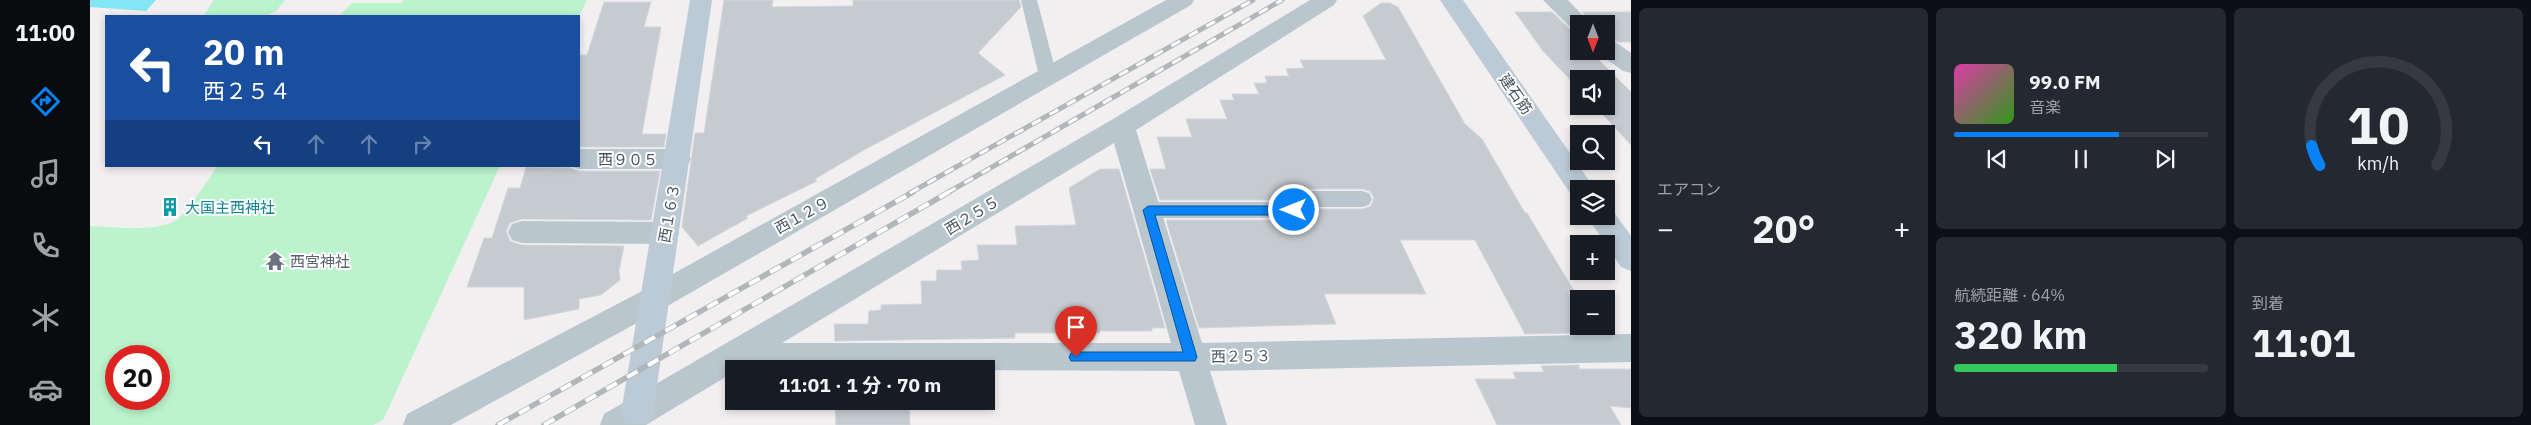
<!DOCTYPE html>
<html lang="ja">
<meta charset="utf-8">
<style>
body{margin:0;font-family:"IBM Plex Sans","Noto Sans JP",sans-serif;background:#242831;color:#f1f3f6;height:100vh;display:flex;flex-direction:column;font-size:19px;white-space:nowrap}
*{box-sizing:border-box;margin:0}
p{font-size:16px;color:#9ea1a6}
.icon{flex:none;width:28px;height:28px;fill:none;stroke:currentColor;stroke-width:2;stroke-linecap:round;stroke-linejoin:round}
.map{position:relative;flex:1;overflow:hidden}
.panel{display:flex;flex-direction:column;gap:8px;padding:8px;background:#0d0f14;width:900px}
.panel>*{flex:none}
.guide{position:absolute;left:15px;top:15px;width:475px;height:152px;border-radius:0px;box-shadow:0 2px 8px #0003;background:#1a4fa0;color:#fff;overflow:hidden}
.needle{width:32px;rotate:180deg}
.controls{position:absolute;left:1480px;top:15px;display:grid;gap:10px}
.controls a{display:grid;place-items:center;width:45px;height:45px;border-radius:0px;background:#171b24;box-shadow:0 2px 8px #0003;font-size:25px}
.speed{position:absolute;left:15px;top:345px;display:flex;gap:10px;font-size:25px;font-weight:700;text-align:center}
.speed>*{display:grid;place-content:center;width:65px;height:65px;border-radius:50%;background:#171b24;box-shadow:0 2px 8px #0003;line-height:1}
.speed .limit{border:8px solid #d22;background:#fff;color:#111}
.pin{position:absolute;display:grid;place-items:center;width:42px;height:42px;color:#fff;margin:-51px -21px;border-radius:50% 50% 50% 0;rotate:-45deg;box-shadow:0 0 5px #0007}
.pin .icon{rotate:45deg}
.me{position:absolute;width:55px;margin:-28px;rotate:270deg;stroke-linejoin:round;filter:drop-shadow(0 0 4px #0008)}
.turn{display:flex;align-items:center;gap:18px;height:105px;padding:0 15px;font-size:22px}
.turn .icon{width:65px;height:65px;stroke-width:2.5}
.turn b{display:block;font-size:35px;line-height:42px}
.lanes{display:flex;align-items:center;height:48px;padding:0 15px;background:#0003;justify-content:center;gap:25px;direction:ltr}
.lanes .off{opacity:.35}
.big{font-size:38px;font-weight:700;line-height:1.1}
.panel .tile{flex:1;display:flex;flex-direction:column;justify-content:center;gap:8px;min-width:0;padding:0 18px;border-radius:8px;background:#242831}
.panel .dial{align-items:center;gap:0}
.dial svg{height:130px;overflow:visible;fill:none;stroke:#363941;stroke-width:7;stroke-linecap:round;text-anchor:middle}
.dial text{fill:#f1f3f6;stroke:none}
.song{display:flex;align-items:center;gap:15px}
.cover{width:60px;height:60px;border-radius:8px;background:linear-gradient(135deg,hsl(320 70% 55%),hsl(110 70% 35%))}
.played{height:5px;border-radius:2px;background:linear-gradient(90deg,#0882f4 65%,#363941 65%)}
.keys{display:flex;justify-content:space-around;direction:ltr}
.heat{display:flex;justify-content:space-between;align-items:center;font-size:28px;direction:ltr}
.charge{height:8px;border-radius:4px;background:linear-gradient(90deg,#34c759 64%,#363941 0)}
.panel .tiles{flex:1;display:grid;gap:8px;grid-template-columns:repeat(3,1fr)}
.tile:first-child{grid-row:span 2}
.trip{position:absolute;left:635px;top:360px;width:270px;height:50px;border-radius:0px;background:#171b24;box-shadow:0 2px 8px #0003;font-weight:700;line-height:50px;text-align:center}
main{display:flex;flex:1;min-height:0}
.menu{display:flex;flex-direction:column;width:90px;justify-content:space-around;align-items:center;background:#090b0e;color:#9ea1a6}
.menu .icon{width:35px;height:35px}
.menu .selected{color:#0882f4}
.menu b{font-size:22px;color:#f1f3f6}
.map>svg:first-child{display:block}
.green{fill:#baf3cc;fill-rule:evenodd}
.water{fill:#84e6f4}
.building{fill:#c6cbd0;stroke:#d3d6dc}
.lines{fill:none;stroke-linecap:round;stroke-linejoin:round}
.lane{fill:#bac6ce;fill-rule:evenodd}
.street{fill:#bac6ce;fill-rule:evenodd}
.secondary{fill:#bccad5;fill-rule:evenodd}
.rail-far1-casing{stroke:#b1b6bb;stroke-width:5}
.rail-casing{stroke:#b1b6bb;stroke-width:5.5}
.rail-far1{stroke:#fff;stroke-width:3;stroke-dasharray:10;stroke-linecap:butt}
.rail{stroke:#fff;stroke-width:4;stroke-dasharray:12;stroke-linecap:butt}
.route{fill:#0882f4;stroke:#05549f}
.labels{text-anchor:middle;dominant-baseline:central;stroke-width:4;stroke-linejoin:round;paint-order:stroke}
.street-label{font-size:15px;fill:#46555f;stroke:#fff}
.culture-label{font-size:15px;fill:#0d838f;stroke:#fff;text-anchor:start}
.worship-label{font-size:15px;fill:#5b616d;stroke:#fff;text-anchor:start}
</style>
<main>
<nav class="menu">
<b>11:00</b>
<svg class="icon selected" aria-label="directions" viewBox="0 0 24 24"><path d="M12 3l9 9-9 9-9-9zM9 14v-3h6M13 9l2 2-2 2"/></svg>
<svg class="icon" aria-label="music" viewBox="0 0 24 24"><path d="M9 18V5l10-2v13"/><circle cx="6" cy="18" r="3"/><circle cx="16" cy="16" r="3"/></svg>
<svg class="icon" aria-label="phone" viewBox="0 0 24 24"><path d="M5 4h4l2 5-3 2q2 4 5 5l2-3 5 2v4C11 20 4 13 5 4z"/></svg>
<svg class="icon" aria-label="climate" viewBox="0 0 24 24"><path d="M12 3v18M4 7l16 10M4 17L20 7"/></svg>
<svg class="icon" aria-label="car" viewBox="0 0 24 24"><path d="M5 17H2v-5l4-1 3-4h7l3 4 3 1v5h-3M9 17h6M6 11h13"/><circle cx="7" cy="17" r="2"/><circle cx="17" cy="17" r="2"/></svg>
</nav>
<div class="map">
<svg width="1541" height="425" viewBox="0 0 1541 425">
<rect width="100%" height="100%" fill="#f2eff0"/>
<g class="green">
<polygon points="124,0 195,0 186,11 175,16 114,15"/>
<polygon points="314,0 497,0 489,16 249,16 262,3 312,3"/>
<path d="M128,166H410L293,420L283,425H0V226C23,227 69,233 88,219C98,211 119,178 128,166ZM26,356H69V399H26Z"/>
</g>
<polygon class="water" points="0,0 66,0 56,11 0,7"/>
<g class="building">
<polygon points="634,0 683,0 682,7 763,6 763,0 929,0 931,7 888,53 915,75 774,150 725,179 727,181 656,216 658,218 608,246 592,227 605,133 614,133"/>
<polygon points="514,2 561,2 554,27 571,27 552,134 576,134 574,147 489,147 489,55 497,55"/>
<polygon points="1291,3 1300,3 1308,7 1375,124 1392,139 1435,213 1437,213 1489,299 1489,333 1435,334 1385,240 1310,240 1336,294 1234,294 1246,324 1109,328 1076,220 1204,220 1213,217 1216,209 1273,209 1281,206 1284,198 1280,191 1272,189 1200,189 1192,191 1190,200 1070,200 1060,169 1076,169 1067,137 1102,137 1096,119 1137,119 1130,100 1144,100 1142,94 1169,94 1164,83 1177,83 1175,76 1199,76 1196,69 1214,68 1210,60 1296,60 1273,16"/>
<polygon points="1425,12 1462,12 1481,30 1489,33 1489,51 1500,51 1541,92 1541,145 1505,106 1516,106 1516,79 1489,79 1489,89 1453,51"/>
<polygon points="1492,12 1541,12 1541,42 1529,42 1516,37 1516,24 1503,24"/>
<polygon points="436,167 480,168 489,171 570,171 561,220 432,219 420,223 416,231 420,241 431,245 534,246 529,271 530,280 511,295 489,299 489,309 434,320 434,287 377,287 394,238 402,238 418,188 430,188"/>
<polygon points="1010,169 1029,169 1075,328 1062,328 1062,331 1009,331 1010,333 925,333 925,338 745,341 744,324 778,324 779,311 791,310 791,305 832,304 831,281 846,281 847,270 872,270 871,261 889,260 887,245 927,245 925,226 986,225 979,188"/>
<polygon points="1489,365 1489,369 1541,369 1541,408 1520,406 1531,425 1407,425 1385,379 1426,379 1423,372 1454,372 1451,366"/>
<polygon points="745,401 819,401 820,425 746,425"/>
</g>
<g class="lines">
<g class="lane">
<polygon points="931,0 947,0 967,76 964,80 958,82 952,80 949,76"/>
<polygon points="1200,191 1272,191 1279,193 1282,199 1279,205 1272,207 1213,207 1214,210 1211,216 1204,218 1058,218 1051,216 1048,210 1051,204 1058,202 1191,202 1193,193"/>
</g>
<g class="street">
<polygon points="1076,0 1104,0 1101,5 574,308 361,425 313,425 317,414 554,290"/>
<path d="M1220,0H1247L1244,5L1046,130L1112,343L1541,334V362L1120,371L1137,425H1105L1089,371L644,369V372L556,425H510L514,414L1023,119ZM1024,143L1081,343H692Z"/>
<polygon points="1453,0 1478,0 1501,24 1489,24 1489,31 1482,29"/>
<polygon points="1516,39 1524,41 1541,53 1541,73 1533,71 1508,53 1516,51"/>
<polygon points="489,149 588,149 597,152 601,159 597,166 588,169 489,169 480,166 489,166"/>
<polygon points="432,221 575,222 585,225 589,233 585,241 575,244 432,243 422,240 418,232 422,224"/>
</g>
<g class="secondary">
<polygon points="600,0 622,0 563,413 558,424 536,424 531,413"/>
<polygon points="1350,0 1373,0 1505,189 1489,189 1489,198 1482,196"/>
<polygon points="1516,207 1521,208 1541,236 1541,271 1531,267 1497,216 1516,216"/>
</g>
<g class="rail-far1-casing">
<g id="rail-far1">
<polyline points="820,193 1163,0"/>
<polyline points="857,193 1192,0"/>
</g>
</g>
<g class="rail-casing">
<g id="rail">
<polyline points="408,425 823,192"/>
<polyline points="454,425 859,192"/>
</g>
</g>
<use href="#rail-far1" class="rail-far1"/>
<use href="#rail" class="rail"/>
</g>
<polygon class="route" points="1058,206 1204,206 1209,210 1204,215 1065,215 1107,357 1105,361 981,361 979,357 981,353 986,352 1093,352 1053,210"/>
<defs>
<g id="building-bare" transform="scale(1.5)"><path d="M-4-6H4V6H1V3H-1V6H-4ZM-2.5-4.3h1.7v1.8h-1.7ZM.8-4.3h1.7v1.8H.8ZM-2.5-1h1.7V.8h-1.7ZM.8-1h1.7V.8H.8Z" fill="#0f9aa8" stroke="#fff" stroke-width="2.5" paint-order="stroke"/></g>
<g id="temple-bare" transform="scale(1.5)"><path d="M0-6L5-2H3V0L6.5 2.5H4V6H1.5V3h-3V6H-4V2.5H-6.5L-3 0V-2H-5Z" fill="#6b7280" stroke="#fff" stroke-width="2.5" paint-order="stroke"/></g>
</defs>
<g fill-rule="evenodd">
<use href="#building-bare" x="80" y="207"/>
<use href="#temple-bare" x="185" y="261"/>
</g>
<g class="labels">
<g class="street-label">
<text transform="translate(1426 94) rotate(55)">建石筋</text>
<text x="538" y="159">西９０５</text>
<text transform="translate(579 213) rotate(-80)">西１６３</text>
<text transform="translate(712 215) rotate(-29)">西１２９</text>
<text transform="translate(882 215) rotate(-31)">西２５５</text>
<text transform="translate(1151 356) rotate(-1)">西２５３</text>
</g>
<g class="culture-label">
<text x="95" y="207">大国主西神社</text>
</g>
<g class="worship-label">
<text x="200" y="261">西宮神社</text>
</g>
</g>
</svg>
<div class="controls">
<a><svg class="needle" viewBox="-14 -14 28 28"><path d="M0-13l5 13h-10z" fill="#e53935"/><path d="M0 13l5-13h-10z" fill="#9ea1a6"/></svg></a>
<a><svg class="icon" aria-label="sound" viewBox="0 0 24 24"><path d="M4 9h4l5-4v14l-5-4H4zM17 9q2 3 0 6"/></svg></a>
<a><svg class="icon" aria-label="search" viewBox="0 0 24 24"><circle cx="10" cy="10" r="6"/><path d="M15 15l6 6"/></svg></a>
<a><svg class="icon" aria-label="layers" viewBox="0 0 24 24"><path d="M12 4l9 5-9 5-9-5zM3 14l9 5 9-5"/></svg></a>
<a>+</a>
<a>−</a>
</div>
<div class="speed"><div class="limit">20</div></div>
<div class="pin" style="left:986px;top:357px;background:#d93025"><svg class="icon" aria-label="arrive" viewBox="0 0 24 24"><path d="M6 21V4h12l-3 4 3 4H6"/></svg></div>
<svg class="me" style="left:1204px;top:210px" viewBox="-20 -20 40 40"><circle r="17" fill="#0882f4" stroke="#fff" stroke-width="3"/><path d="M0-11L8 9 0 5-8 9z" fill="#fff"/></svg>
<div class="trip">11:01 · 1 分 · 70 m</div>
<div class="guide">
<div class="turn"><svg class="icon" aria-label="left" viewBox="0 0 24 24"><path d="M17 20v-9H6M10 6l-5 5 5 5"/></svg><div><b>20 m</b>西２５４</div></div>
<div class="lanes"><svg class="icon" aria-label="left" viewBox="0 0 24 24"><path d="M17 20v-9H6M10 6l-5 5 5 5"/></svg><svg class="icon off" aria-label="ahead" viewBox="0 0 24 24"><path d="M12 20V5M6 11l6-6 6 6"/></svg><svg class="icon off" aria-label="ahead" viewBox="0 0 24 24"><path d="M12 20V5M6 11l6-6 6 6"/></svg><svg class="icon off" aria-label="right" viewBox="0 0 24 24"><path d="M7 20v-9h11M14 6l5 5-5 5"/></svg></div>
</div>
</div>
<section class="panel">
<div class="tiles">
<div class="tile"><p>エアコン</p>
<div class="heat"><a>−</a><b class="big">20°</b><a>+</a></div>
</div>
<div class="tile">
<div class="song"><i class="cover"></i><div><b>99.0 FM</b><p>音楽</p></div></div>
<div class="played"></div>
<div class="keys"><svg class="icon" aria-label="previous" viewBox="0 0 24 24"><path d="M18 5L8 12l10 7zM5 5v14"/></svg><svg class="icon" aria-label="pause" viewBox="0 0 24 24"><path d="M8 5v14M16 5v14"/></svg><svg class="icon" aria-label="next" viewBox="0 0 24 24"><path d="M6 5l10 7-10 7zM19 5v14"/></svg></div>
</div>
<div class="tile dial"><svg viewBox="0 0 100 80">
<path d="M14 69A42 42 0 1 1 86 69"/>
<path d="M14 69A42 42 0 0 1 9 57" stroke="#0882f4"/>
<text x="50" y="56" font-size="32" font-weight="700">10</text>
<text x="50" y="72" font-size="11">km/h</text>
</svg></div>
<div class="tile"><p>航続距離 · 64%</p><b class="big">320 km</b><div class="charge"></div></div>
<div class="tile"><p>到着</p><b class="big">11:01</b></div>
</div>
</section>
</main>
